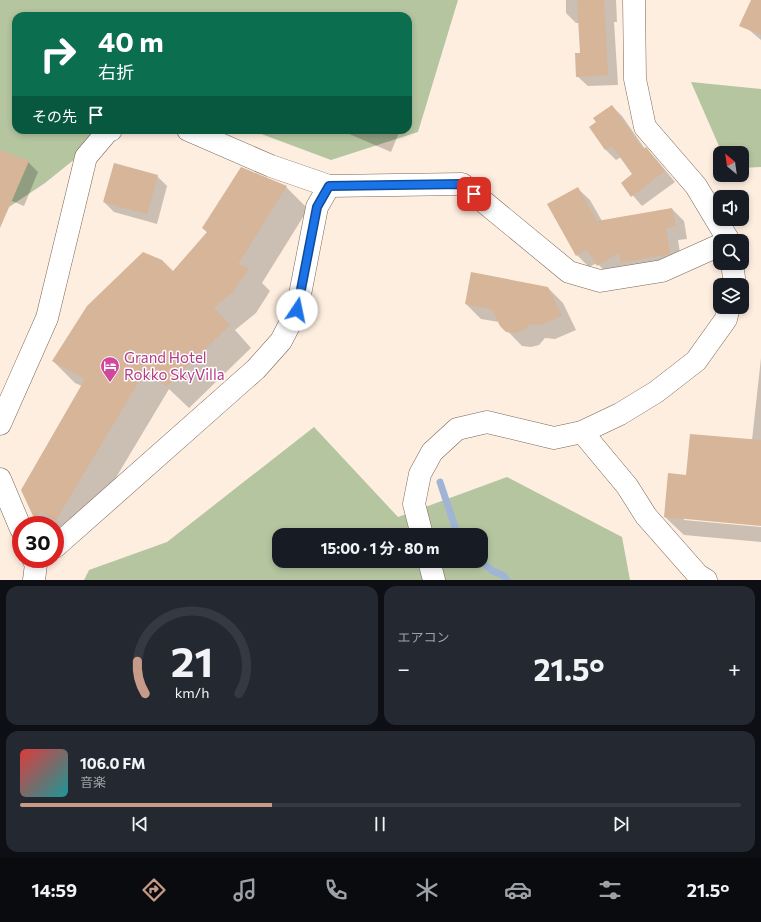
<!DOCTYPE html>
<html lang="ja">
<meta charset="utf-8">
<style>
body{margin:0;font-family:Commissioner,"Noto Sans JP",sans-serif;background:#242831;color:#f1f3f6;height:100vh;display:flex;flex-direction:column;font-size:15px;white-space:nowrap}
*{box-sizing:border-box;margin:0}
p{font-size:13px;color:#9ea1a6}
.icon{flex:none;width:22px;height:22px;fill:none;stroke:currentColor;stroke-width:2;stroke-linecap:round;stroke-linejoin:round}
.map{position:relative;height:580px;overflow:hidden}
.side{display:flex;flex-direction:column;gap:6px;padding:6px;background:#0d0f14;flex:1}
.side>*{flex:none}
.hud{position:absolute;left:12px;top:12px;width:400px;height:122px;border-radius:12px;box-shadow:0 2px 6px #0003;background:#0b6e4f;color:#fff;overflow:hidden}
.needle{width:26px;rotate:331deg}
.buttons{position:absolute;left:713px;top:146px;display:grid;gap:8px}
.buttons a{display:grid;place-items:center;width:36px;height:36px;border-radius:8px;background:#171b24;box-shadow:0 2px 6px #0003;font-size:20px}
.speed{position:absolute;left:12px;top:516px;display:flex;gap:8px;font-size:20px;font-weight:700;text-align:center}
.speed>*{display:grid;place-content:center;width:52px;height:52px;border-radius:50%;background:#171b24;box-shadow:0 2px 6px #0003;line-height:1}
.speed .limit{border:6px solid #d22;background:#fff;color:#111}
.pin{position:absolute;display:grid;place-items:center;width:34px;height:34px;color:#fff;margin:-17px;border-radius:8px;box-shadow:0 2px 6px #0006}
.me{position:absolute;width:44px;margin:-22px;rotate:11deg;stroke-linejoin:round;filter:drop-shadow(0 0 3px #0008)}
.turn{display:flex;align-items:center;gap:14px;height:84px;padding:0 20px;font-size:18px}
.turn .icon{width:52px;height:52px;stroke-width:2.5}
.turn b{display:block;font-size:28px;line-height:34px}
.then{display:flex;align-items:center;height:38px;padding:0 20px;background:#0003;gap:8px;font-size:15px}
.big{font-size:30px;font-weight:700;line-height:1.1}
.side .widget{flex:1;display:flex;flex-direction:column;justify-content:center;gap:6px;min-width:0;padding:0 14px;border-radius:12px;background:#242831}
.side .dial{align-items:center;gap:0}
.dial svg{height:104px;overflow:visible;fill:none;stroke:#363941;stroke-width:7;stroke-linecap:round;text-anchor:middle}
.dial text{fill:#f1f3f6;stroke:none}
.song{display:flex;align-items:center;gap:12px}
.cover{width:48px;height:48px;border-radius:6px;background:linear-gradient(135deg,hsl(0 70% 55%),hsl(180 70% 35%))}
.played{height:4px;border-radius:2px;background:linear-gradient(90deg,#c89b88 35%,#363941 35%)}
.keys{display:flex;justify-content:space-around;direction:ltr}
.heat{display:flex;justify-content:space-between;align-items:center;font-size:22px;direction:ltr}
.side .tiles{flex:1;display:grid;gap:6px;grid-template-columns:1fr 1fr}
.widget:last-child{grid-column:span 2}
.trip{position:absolute;left:272px;top:528px;width:216px;height:40px;border-radius:12px;background:#171b24;box-shadow:0 2px 6px #0003;font-weight:700;line-height:40px;text-align:center}
.menu{display:flex;height:64px;justify-content:space-around;align-items:center;background:#090b0e;color:#9ea1a6}
.menu .icon{width:28px;height:28px}
.menu .active{color:#c89b88}
.menu b{font-size:18px;color:#f1f3f6}
.map>svg:first-child{display:block}
.forest{fill:#b5c5a0;fill-rule:evenodd}
.shadow{fill:#0003}
.lines{fill:none;stroke-linecap:round;stroke-linejoin:round}
.stream{stroke:#a0b5d6;stroke-width:7}
.building{fill:#d6b599}
.minor-casing{stroke:#796758;stroke-width:23}
.tertiary-casing{stroke:#796758;stroke-width:23}
.minor{stroke:#fff;stroke-width:22}
.tertiary{stroke:#fff;stroke-width:22}
.route-casing{stroke:#114b97;stroke-width:10}
.route{stroke:#1a73e8;stroke-width:7}
.labels{text-anchor:middle;dominant-baseline:central;stroke-width:3;stroke-linejoin:round;paint-order:stroke}
.hotel-label{font-size:15px;fill:#b23c85;stroke:#fefefe;text-anchor:start}
</style>
<div class="map">
<svg width="761" height="580" viewBox="0 0 761 580">
<rect width="100%" height="100%" fill="#feeee0"/>
<g class="forest">
<polygon points="0,0 458,0 418,132 331,160 251,130 408,130 408,16 16,16 16,130 111,130 45,183 0,213"/>
<polygon points="691,82 761,89 761,167 742,168 742,153 722,153"/>
<path d="M314,427L398,517L507,477L622,537L630,580H84L89,570L167,542ZM279,535H481V561H279Z"/>
</g>
<g class="shadow">
<polygon points="566,0 616,0 617,22 614,22 618,85 588,86 577,76 582,54 579,23 576,23 566,13"/>
<polygon points="761,0 761,40 748,29"/>
<polygon points="408,100 411,103 408,111"/>
<polygon points="612,106 622,116 645,149 656,159 675,182 642,206 622,183 633,175 621,157 616,160 606,150 590,127 597,122"/>
<polygon points="340,130 400,130 391,152"/>
<polygon points="0,159 28,162 38,172 24,206 0,196"/>
<polygon points="242,168 286,187 308,209 262,283 270,291 256,313 235,330 251,348 189,408 169,389 78,541 55,538 55,525 42,525 34,517 82,386 75,383 53,361 173,272 208,233 203,228"/>
<polygon points="157,176 167,186 157,224 114,212 104,202"/>
<polygon points="577,188 590,200 602,221 672,209 684,221 687,239 678,240 682,266 610,277 597,263 589,267 577,255"/>
<polygon points="548,288 563,303 576,330 555,339 545,338 539,345 531,347 522,346 499,322 481,319 466,304"/>
<polygon points="761,358 761,525 684,518 684,520 761,527 761,542 684,535 665,517 687,476 752,440"/>
</g>
<g class="lines">
<g class="stream">
<polyline points="440,482 456,530 459,535"/>
<polyline points="481,561 491,570 504,576 507,580"/>
</g>
</g>
<g class="building">
<polygon points="577,0 604,0 608,75 576,77 575,53 580,53"/>
<polygon points="751,0 761,0 761,35 739,26"/>
<polygon points="612,105 643,149 646,147 665,171 631,197 621,183 632,174 612,146 605,150 589,127 596,122 593,118"/>
<polygon points="0,150 29,161 0,228"/>
<polygon points="114,163 158,175 147,214 103,202"/>
<polygon points="241,167 287,186 238,264 249,268 234,291 214,308 230,325 166,387 147,368 56,520 41,512 34,518 21,490 85,379 52,361 87,306 143,252 162,260 173,271 207,232 202,228"/>
<polygon points="578,187 597,221 672,208 676,226 666,228 670,254 621,263 619,253 597,266 587,249 576,256 547,204"/>
<polygon points="471,272 548,287 562,316 540,325 530,324 524,330 516,333 506,332 500,326 492,309 465,304"/>
<polygon points="690,434 761,440 761,526 664,517 668,473 686,475"/>
</g>
<g class="lines">
<g class="minor-casing">
<g id="minor">
<polyline points="188,130 271,166 329,186 462,184 569,272 600,281 662,271 720,245"/>
<polyline points="0,424 47,318 86,157 108,131 111,130"/>
<polyline points="582,432 627,486 646,516 698,575 706,580"/>
<polyline points="0,479 21,529"/>
<polyline points="55,547 256,369 281,341 297,310 317,207 329,186"/>
<polyline points="33,559 36,564 34,580"/>
</g>
</g>
<g class="tertiary-casing">
<g id="tertiary">
<polyline points="634,0 635,79 645,127 696,186 729,241"/>
<polyline points="732,263 735,285"/>
<polyline points="422,535 414,504 420,474 432,452 457,429 487,422 554,438 582,432 620,414 656,392 696,361 726,319 729,307"/>
<polyline points="429,561 434,580"/>
</g>
</g>
<use href="#minor" class="minor"/>
<use href="#tertiary" class="tertiary"/>
</g>
<g class="lines">
<g class="route-casing">
<polyline id="route" points="297,310 317,207 329,186 462,184 474,194"/>
</g>
<use href="#route" class="route"/>
</g>
<defs>
<g id="hotel-pin" transform="scale(1)"><path d="M0 17L-7.5 6A9.5 9.5 0 1 1 7.5 6Z" fill="#d1479c" stroke="#fefefe"/><path d="M-6-4.5h1.5V1H6V5H4.5V3h-9V5H-6ZM-4 0a1.8 1.8 0 1 1 3.6 0ZM.5 0V-2.5h3Q6-2.5 6 0Z" fill="#fff"/></g>
</defs>
<g fill-rule="evenodd">
<use href="#hotel-pin" x="110" y="366"/>
</g>
<g class="labels">
<g class="hotel-label">
<text x="124" y="357">Grand Hotel<tspan x="124" dy="17">Rokko SkyVilla</tspan></text>
</g>
</g>
</svg>
<div class="buttons">
<a><svg class="needle" viewBox="-14 -14 28 28"><path d="M0-13l5 13h-10z" fill="#e53935"/><path d="M0 13l5-13h-10z" fill="#9ea1a6"/></svg></a>
<a><svg class="icon" aria-label="sound" viewBox="0 0 24 24"><path d="M4 9h4l5-4v14l-5-4H4zM17 9q2 3 0 6"/></svg></a>
<a><svg class="icon" aria-label="search" viewBox="0 0 24 24"><circle cx="10" cy="10" r="6"/><path d="M15 15l6 6"/></svg></a>
<a><svg class="icon" aria-label="layers" viewBox="0 0 24 24"><path d="M12 4l9 5-9 5-9-5zM3 14l9 5 9-5"/></svg></a>
</div>
<div class="speed"><div class="limit">30</div></div>
<div class="pin" style="left:474px;top:194px;background:#d93025"><svg class="icon" aria-label="arrive" viewBox="0 0 24 24"><path d="M6 21V4h12l-3 4 3 4H6"/></svg></div>
<svg class="me" style="left:297px;top:310px" viewBox="-20 -20 40 40"><circle r="19" fill="#fff"/><path d="M0-13L10 11 0 6-10 11z" fill="#1a73e8"/></svg>
<div class="trip">15:00 · 1 分 · 80 m</div>
<div class="hud">
<div class="turn"><svg class="icon" aria-label="right" viewBox="0 0 24 24"><path d="M7 20v-9h11M14 6l5 5-5 5"/></svg><div><b>40 m</b>右折</div></div>
<div class="then">その先<svg class="icon" aria-label="arrive" viewBox="0 0 24 24"><path d="M6 21V4h12l-3 4 3 4H6"/></svg></div>
</div>
</div>
<section class="side">
<div class="tiles">
<div class="widget dial"><svg viewBox="0 0 100 80">
<path d="M14 69A42 42 0 1 1 86 69"/>
<path d="M14 69A42 42 0 0 1 8 44" stroke="#c89b88"/>
<text x="50" y="56" font-size="32" font-weight="700">21</text>
<text x="50" y="72" font-size="11">km/h</text>
</svg></div>
<div class="widget"><p>エアコン</p>
<div class="heat"><a>−</a><b class="big">21.5°</b><a>+</a></div>
</div>
<div class="widget">
<div class="song"><i class="cover"></i><div><b>106.0 FM</b><p>音楽</p></div></div>
<div class="played"></div>
<div class="keys"><svg class="icon" aria-label="previous" viewBox="0 0 24 24"><path d="M18 5L8 12l10 7zM5 5v14"/></svg><svg class="icon" aria-label="pause" viewBox="0 0 24 24"><path d="M8 5v14M16 5v14"/></svg><svg class="icon" aria-label="next" viewBox="0 0 24 24"><path d="M6 5l10 7-10 7zM19 5v14"/></svg></div>
</div>
</div>
</section>
<nav class="menu">
<b>14:59</b>
<svg class="icon active" aria-label="directions" viewBox="0 0 24 24"><path d="M12 3l9 9-9 9-9-9zM9 14v-3h6M13 9l2 2-2 2"/></svg>
<svg class="icon" aria-label="music" viewBox="0 0 24 24"><path d="M9 18V5l10-2v13"/><circle cx="6" cy="18" r="3"/><circle cx="16" cy="16" r="3"/></svg>
<svg class="icon" aria-label="phone" viewBox="0 0 24 24"><path d="M5 4h4l2 5-3 2q2 4 5 5l2-3 5 2v4C11 20 4 13 5 4z"/></svg>
<svg class="icon" aria-label="climate" viewBox="0 0 24 24"><path d="M12 3v18M4 7l16 10M4 17L20 7"/></svg>
<svg class="icon" aria-label="car" viewBox="0 0 24 24"><path d="M5 17H2v-5l4-1 3-4h7l3 4 3 1v5h-3M9 17h6M6 11h13"/><circle cx="7" cy="17" r="2"/><circle cx="17" cy="17" r="2"/></svg>
<svg class="icon" aria-label="filters" viewBox="0 0 24 24"><path d="M4 7h16M4 17h16"/><circle cx="9" cy="7" r="2"/><circle cx="15" cy="17" r="2"/></svg>
<b>21.5°</b>
</nav>
